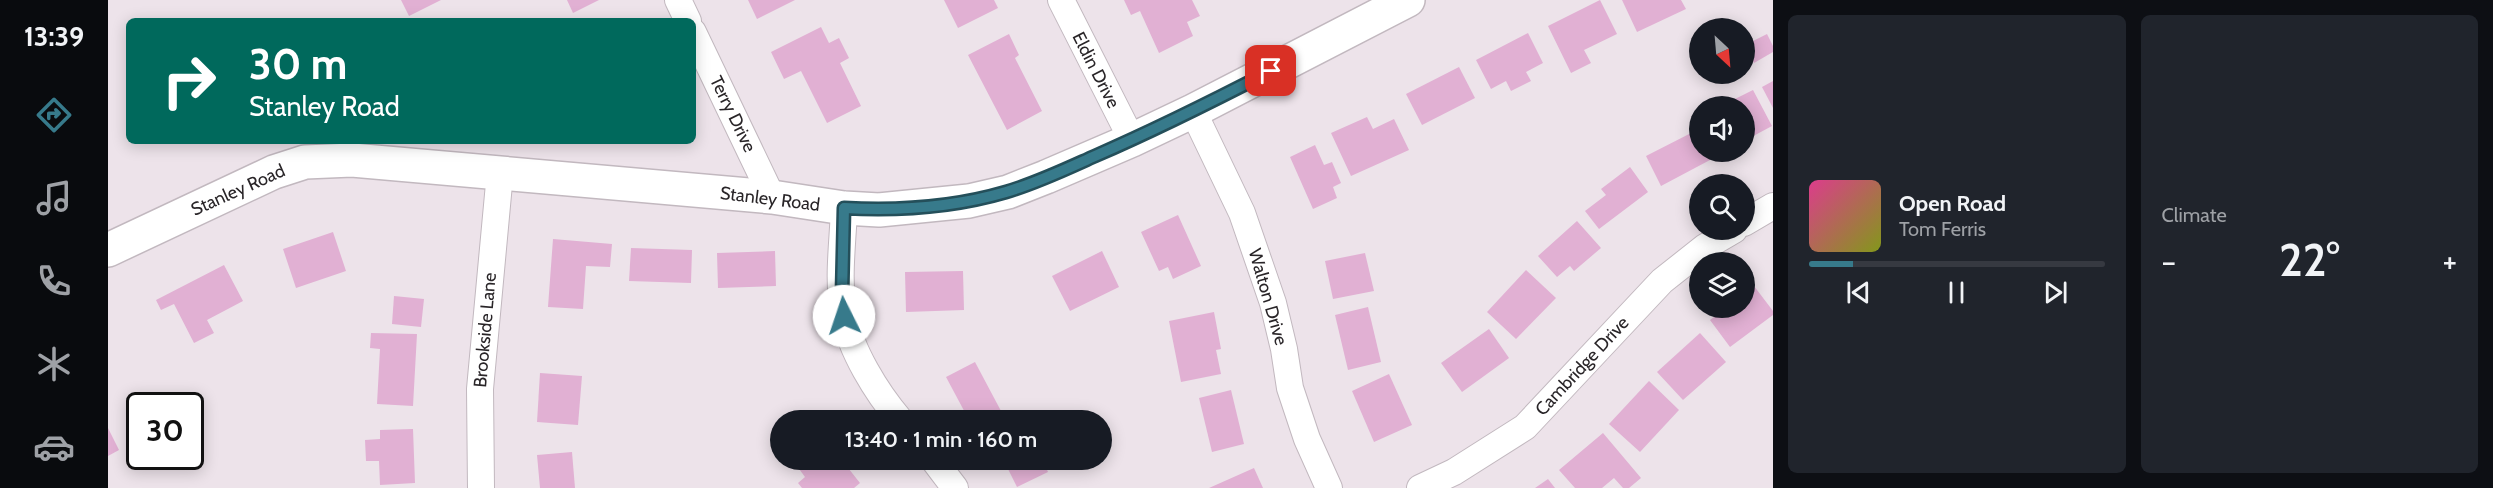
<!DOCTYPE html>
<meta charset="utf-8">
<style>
body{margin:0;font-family:Cabin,sans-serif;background:#20242c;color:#f1f3f6;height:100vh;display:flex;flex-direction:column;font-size:22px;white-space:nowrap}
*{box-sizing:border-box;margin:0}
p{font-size:20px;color:#9ea1a6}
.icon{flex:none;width:33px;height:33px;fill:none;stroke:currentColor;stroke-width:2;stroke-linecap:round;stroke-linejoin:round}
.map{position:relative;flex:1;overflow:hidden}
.side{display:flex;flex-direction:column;gap:15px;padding:15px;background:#0d0f14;width:720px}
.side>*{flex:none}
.hud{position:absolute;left:18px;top:18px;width:570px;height:126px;border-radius:9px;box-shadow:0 3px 15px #0003;background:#00695c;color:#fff;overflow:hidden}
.needle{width:39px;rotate:154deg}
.fabs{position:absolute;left:1581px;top:18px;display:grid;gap:12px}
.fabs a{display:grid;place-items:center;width:66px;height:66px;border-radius:50%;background:#171b24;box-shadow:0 3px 15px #0003;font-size:30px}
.speed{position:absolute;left:18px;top:392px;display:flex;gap:12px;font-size:30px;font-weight:700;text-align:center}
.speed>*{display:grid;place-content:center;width:78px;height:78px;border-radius:50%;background:#171b24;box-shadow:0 3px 15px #0003;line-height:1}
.speed .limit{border:3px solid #111;border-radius:9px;background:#fff;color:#111}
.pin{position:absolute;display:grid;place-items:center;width:51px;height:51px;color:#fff;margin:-26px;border-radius:12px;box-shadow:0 3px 9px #0006}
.me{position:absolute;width:66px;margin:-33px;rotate:356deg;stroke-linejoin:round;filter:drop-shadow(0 0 4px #0008)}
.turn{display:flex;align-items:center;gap:21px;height:126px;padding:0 24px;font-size:27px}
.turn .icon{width:78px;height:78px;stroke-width:2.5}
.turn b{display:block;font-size:42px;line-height:51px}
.big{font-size:45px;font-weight:600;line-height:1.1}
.side .card{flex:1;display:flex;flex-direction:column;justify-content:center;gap:9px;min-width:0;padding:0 21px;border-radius:9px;background:#20242c}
.song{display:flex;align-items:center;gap:18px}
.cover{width:72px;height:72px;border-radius:9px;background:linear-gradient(135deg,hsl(330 70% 55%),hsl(70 70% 35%))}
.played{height:6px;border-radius:3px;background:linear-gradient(90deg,#377a8b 15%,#363941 15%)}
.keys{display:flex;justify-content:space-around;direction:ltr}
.heat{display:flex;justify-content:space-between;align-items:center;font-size:33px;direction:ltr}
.side .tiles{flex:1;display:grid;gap:15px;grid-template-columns:repeat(2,1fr)}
.trip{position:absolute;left:662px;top:410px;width:342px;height:60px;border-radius:30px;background:#171b24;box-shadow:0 3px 15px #0003;font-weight:600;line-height:60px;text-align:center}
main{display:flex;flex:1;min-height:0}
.tab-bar{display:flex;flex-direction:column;width:108px;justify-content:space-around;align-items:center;background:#090b0e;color:#9ea1a6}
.tab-bar .icon{width:42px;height:42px}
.tab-bar .on{color:#377a8b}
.tab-bar b{font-size:27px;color:#f1f3f6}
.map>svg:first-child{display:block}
.building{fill:#e1b0d3}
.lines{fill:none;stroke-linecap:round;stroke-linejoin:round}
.street-casing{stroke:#c2b8bf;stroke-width:28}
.secondary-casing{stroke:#c2b8bf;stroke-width:36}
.street{stroke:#fff;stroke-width:26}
.secondary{stroke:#fff;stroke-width:33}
.route-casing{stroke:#244f5a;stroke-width:15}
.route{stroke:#377a8b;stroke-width:10}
.labels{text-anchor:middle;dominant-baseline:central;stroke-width:4.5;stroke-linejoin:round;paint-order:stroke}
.street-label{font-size:18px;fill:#292528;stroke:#fff}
</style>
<main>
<nav class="tab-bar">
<b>13:39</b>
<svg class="icon on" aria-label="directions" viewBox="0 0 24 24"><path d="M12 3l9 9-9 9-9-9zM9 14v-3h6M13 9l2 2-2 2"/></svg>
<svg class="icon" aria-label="music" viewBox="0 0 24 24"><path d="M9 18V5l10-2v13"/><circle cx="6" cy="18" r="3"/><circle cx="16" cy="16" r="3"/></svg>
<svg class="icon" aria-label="phone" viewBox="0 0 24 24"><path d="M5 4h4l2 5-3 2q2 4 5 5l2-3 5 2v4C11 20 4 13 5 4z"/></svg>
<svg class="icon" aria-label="climate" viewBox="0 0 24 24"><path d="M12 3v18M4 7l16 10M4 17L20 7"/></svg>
<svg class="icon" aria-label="car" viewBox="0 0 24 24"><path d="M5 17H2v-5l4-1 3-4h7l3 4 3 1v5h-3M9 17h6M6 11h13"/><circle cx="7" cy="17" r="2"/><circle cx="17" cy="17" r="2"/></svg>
</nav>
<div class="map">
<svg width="1665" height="488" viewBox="0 0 1665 488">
<rect width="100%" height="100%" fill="#ede3ea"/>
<g class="building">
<polygon points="293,0 333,0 301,16"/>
<polygon points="459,0 491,0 465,13"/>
<polygon points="640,0 687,0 649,19"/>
<polygon points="836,0 886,0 890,8 850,28"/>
<polygon points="1016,0 1084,0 1092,16 1079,22 1085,36 1051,53 1032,11 1023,15"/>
<polygon points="1492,0 1509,34 1476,50 1483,63 1463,73 1440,26"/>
<polygon points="1514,0 1573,0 1578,9 1529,32"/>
<polygon points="713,27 721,43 731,38 741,58 732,63 753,106 719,123 693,71 676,79 663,52"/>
<polygon points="1420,33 1435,63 1418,72 1423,81 1403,91 1398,81 1383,89 1368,60"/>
<polygon points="901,34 911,55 907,58 934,111 899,130 860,55"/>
<polygon points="1659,34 1665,46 1665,52 1646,63 1637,45"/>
<polygon points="1351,67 1367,98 1314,125 1298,94"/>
<polygon points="1665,81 1665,108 1654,87"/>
<polygon points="1645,90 1664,126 1636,141 1636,106 1613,106"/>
<polygon points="1259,117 1265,129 1286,119 1301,150 1243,176 1223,133"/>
<polygon points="1587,131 1592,139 1592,152 1598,152 1602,160 1553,186 1538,156"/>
<polygon points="1207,145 1216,165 1224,162 1233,183 1225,187 1229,198 1205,209 1182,157"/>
<polygon points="1522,167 1540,192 1491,229 1477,211 1498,195 1493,189"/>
<polygon points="1070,215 1093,266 1065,279 1060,267 1051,271 1033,232"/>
<polygon points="1469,221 1493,248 1466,271 1462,266 1449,277 1430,256"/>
<polygon points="225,232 238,271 188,288 175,249"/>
<polygon points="445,239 504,244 502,267 478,266 475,309 440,307"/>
<polygon points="523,248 584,250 583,283 521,281"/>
<polygon points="667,251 668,286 610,288 609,253"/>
<polygon points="994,251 1011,287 962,311 944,276"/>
<polygon points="1257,253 1266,291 1225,299 1217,261"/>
<polygon points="116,265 135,301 99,320 106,333 86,343 66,304 53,310 48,300"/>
<polygon points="1418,270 1448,298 1408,339 1379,312"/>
<polygon points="855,271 856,310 798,312 797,272"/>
<polygon points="1646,286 1665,311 1665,315 1622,347 1602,320 1618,308 1636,308 1636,294"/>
<polygon points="286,296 316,299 313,327 284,324"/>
<polygon points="1260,307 1273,362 1240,370 1227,315"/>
<polygon points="1106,312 1113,349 1108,350 1113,374 1073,382 1061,321"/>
<polygon points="1381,329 1401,358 1354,392 1333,363"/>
<polygon points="263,333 309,334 305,406 269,404 272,349 262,348"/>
<polygon points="1592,333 1618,362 1575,400 1549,372"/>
<polygon points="867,362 893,411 876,420 861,420 838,377"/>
<polygon points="432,373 474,376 470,425 429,422"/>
<polygon points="1281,374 1304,425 1266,442 1244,391"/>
<polygon points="1541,381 1571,410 1532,452 1501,424"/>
<polygon points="1123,390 1136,444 1104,452 1091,398"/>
<polygon points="0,428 11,450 0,456"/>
<polygon points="305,429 307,483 272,485 271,461 258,461 257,440 272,439 272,430"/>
<polygon points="1495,433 1533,478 1521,488 1515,488 1506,478 1494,488 1467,488 1451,470"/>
<polygon points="464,452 467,488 432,488 429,455"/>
<polygon points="699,459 733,459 752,483 746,488 694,488 690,483 697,477 689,466"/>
<polygon points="895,459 934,459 940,472 909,487"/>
<polygon points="1146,468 1155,488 1101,488"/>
<polygon points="1440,479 1447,488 1427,488"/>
</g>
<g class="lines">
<g class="street-casing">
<g id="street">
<polyline points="570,0 580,21"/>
<polyline points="953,0 1024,140"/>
<polyline points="585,32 664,197"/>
<polyline points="1085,111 1134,213 1165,303 1176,349 1182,388 1199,439 1221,488"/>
<path d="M736,208C735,242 729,280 736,314C742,350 769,393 792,420"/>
<polyline points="1636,223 1665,206"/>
<polyline points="825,459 847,488"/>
<polyline points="373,488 372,389 392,173"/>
<polyline points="1312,488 1346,472 1417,427 1554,281 1597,247 1626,230"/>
</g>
</g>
<g class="secondary-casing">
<polyline id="secondary" points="0,250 166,172 197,162 244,160 664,197 736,208 771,210 861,201 900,192 938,177 1024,140 1085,111 1300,0"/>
</g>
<use href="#street" class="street"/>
<use href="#secondary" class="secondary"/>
</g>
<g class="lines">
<g class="route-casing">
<path id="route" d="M736,316L734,294L736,208C790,211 847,207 898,192C929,183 958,169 987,156C1047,130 1105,101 1163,71"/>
</g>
<use href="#route" class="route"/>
</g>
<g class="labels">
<g class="street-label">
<text transform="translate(988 70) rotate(63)">Eldin Drive</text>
<text transform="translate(625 114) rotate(64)">Terry Drive</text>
<text transform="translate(130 190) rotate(-24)">Stanley Road</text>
<text transform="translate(662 199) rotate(7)">Stanley Road</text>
<text transform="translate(1160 297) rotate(74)">Walton Drive</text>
<text transform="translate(377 330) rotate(-85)">Brookside Lane</text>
<text transform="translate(1474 366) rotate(-47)">Cambridge Drive</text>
</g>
</g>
</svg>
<div class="fabs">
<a><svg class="needle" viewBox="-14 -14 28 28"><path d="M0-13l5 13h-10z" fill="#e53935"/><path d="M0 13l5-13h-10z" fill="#9ea1a6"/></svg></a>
<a><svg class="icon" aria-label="sound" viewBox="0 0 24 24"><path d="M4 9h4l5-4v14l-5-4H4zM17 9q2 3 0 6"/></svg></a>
<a><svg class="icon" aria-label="search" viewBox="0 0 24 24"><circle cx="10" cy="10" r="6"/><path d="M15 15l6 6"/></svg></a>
<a><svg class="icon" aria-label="layers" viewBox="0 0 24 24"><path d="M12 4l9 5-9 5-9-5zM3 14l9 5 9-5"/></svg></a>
</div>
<div class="speed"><div class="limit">30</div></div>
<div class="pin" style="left:1163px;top:71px;background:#d93025"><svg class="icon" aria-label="arrive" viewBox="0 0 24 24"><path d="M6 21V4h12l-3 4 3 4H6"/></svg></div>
<svg class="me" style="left:736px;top:316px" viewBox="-20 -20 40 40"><circle r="19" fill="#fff"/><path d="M0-13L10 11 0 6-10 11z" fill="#377a8b"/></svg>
<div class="trip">13:40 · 1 min · 160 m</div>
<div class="hud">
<div class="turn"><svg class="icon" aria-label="right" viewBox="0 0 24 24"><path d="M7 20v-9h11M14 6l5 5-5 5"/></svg><div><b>30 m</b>Stanley Road</div></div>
</div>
</div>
<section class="side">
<div class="tiles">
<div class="card">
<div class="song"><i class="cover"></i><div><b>Open Road</b><p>Tom Ferris</p></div></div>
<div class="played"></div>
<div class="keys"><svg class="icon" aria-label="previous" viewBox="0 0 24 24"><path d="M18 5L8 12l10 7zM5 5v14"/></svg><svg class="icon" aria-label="pause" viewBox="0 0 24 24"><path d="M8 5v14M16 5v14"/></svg><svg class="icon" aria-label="next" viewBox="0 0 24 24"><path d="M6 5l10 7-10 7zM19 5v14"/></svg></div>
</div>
<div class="card"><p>Climate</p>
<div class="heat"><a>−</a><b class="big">22°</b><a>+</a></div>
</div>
</div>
</section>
</main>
